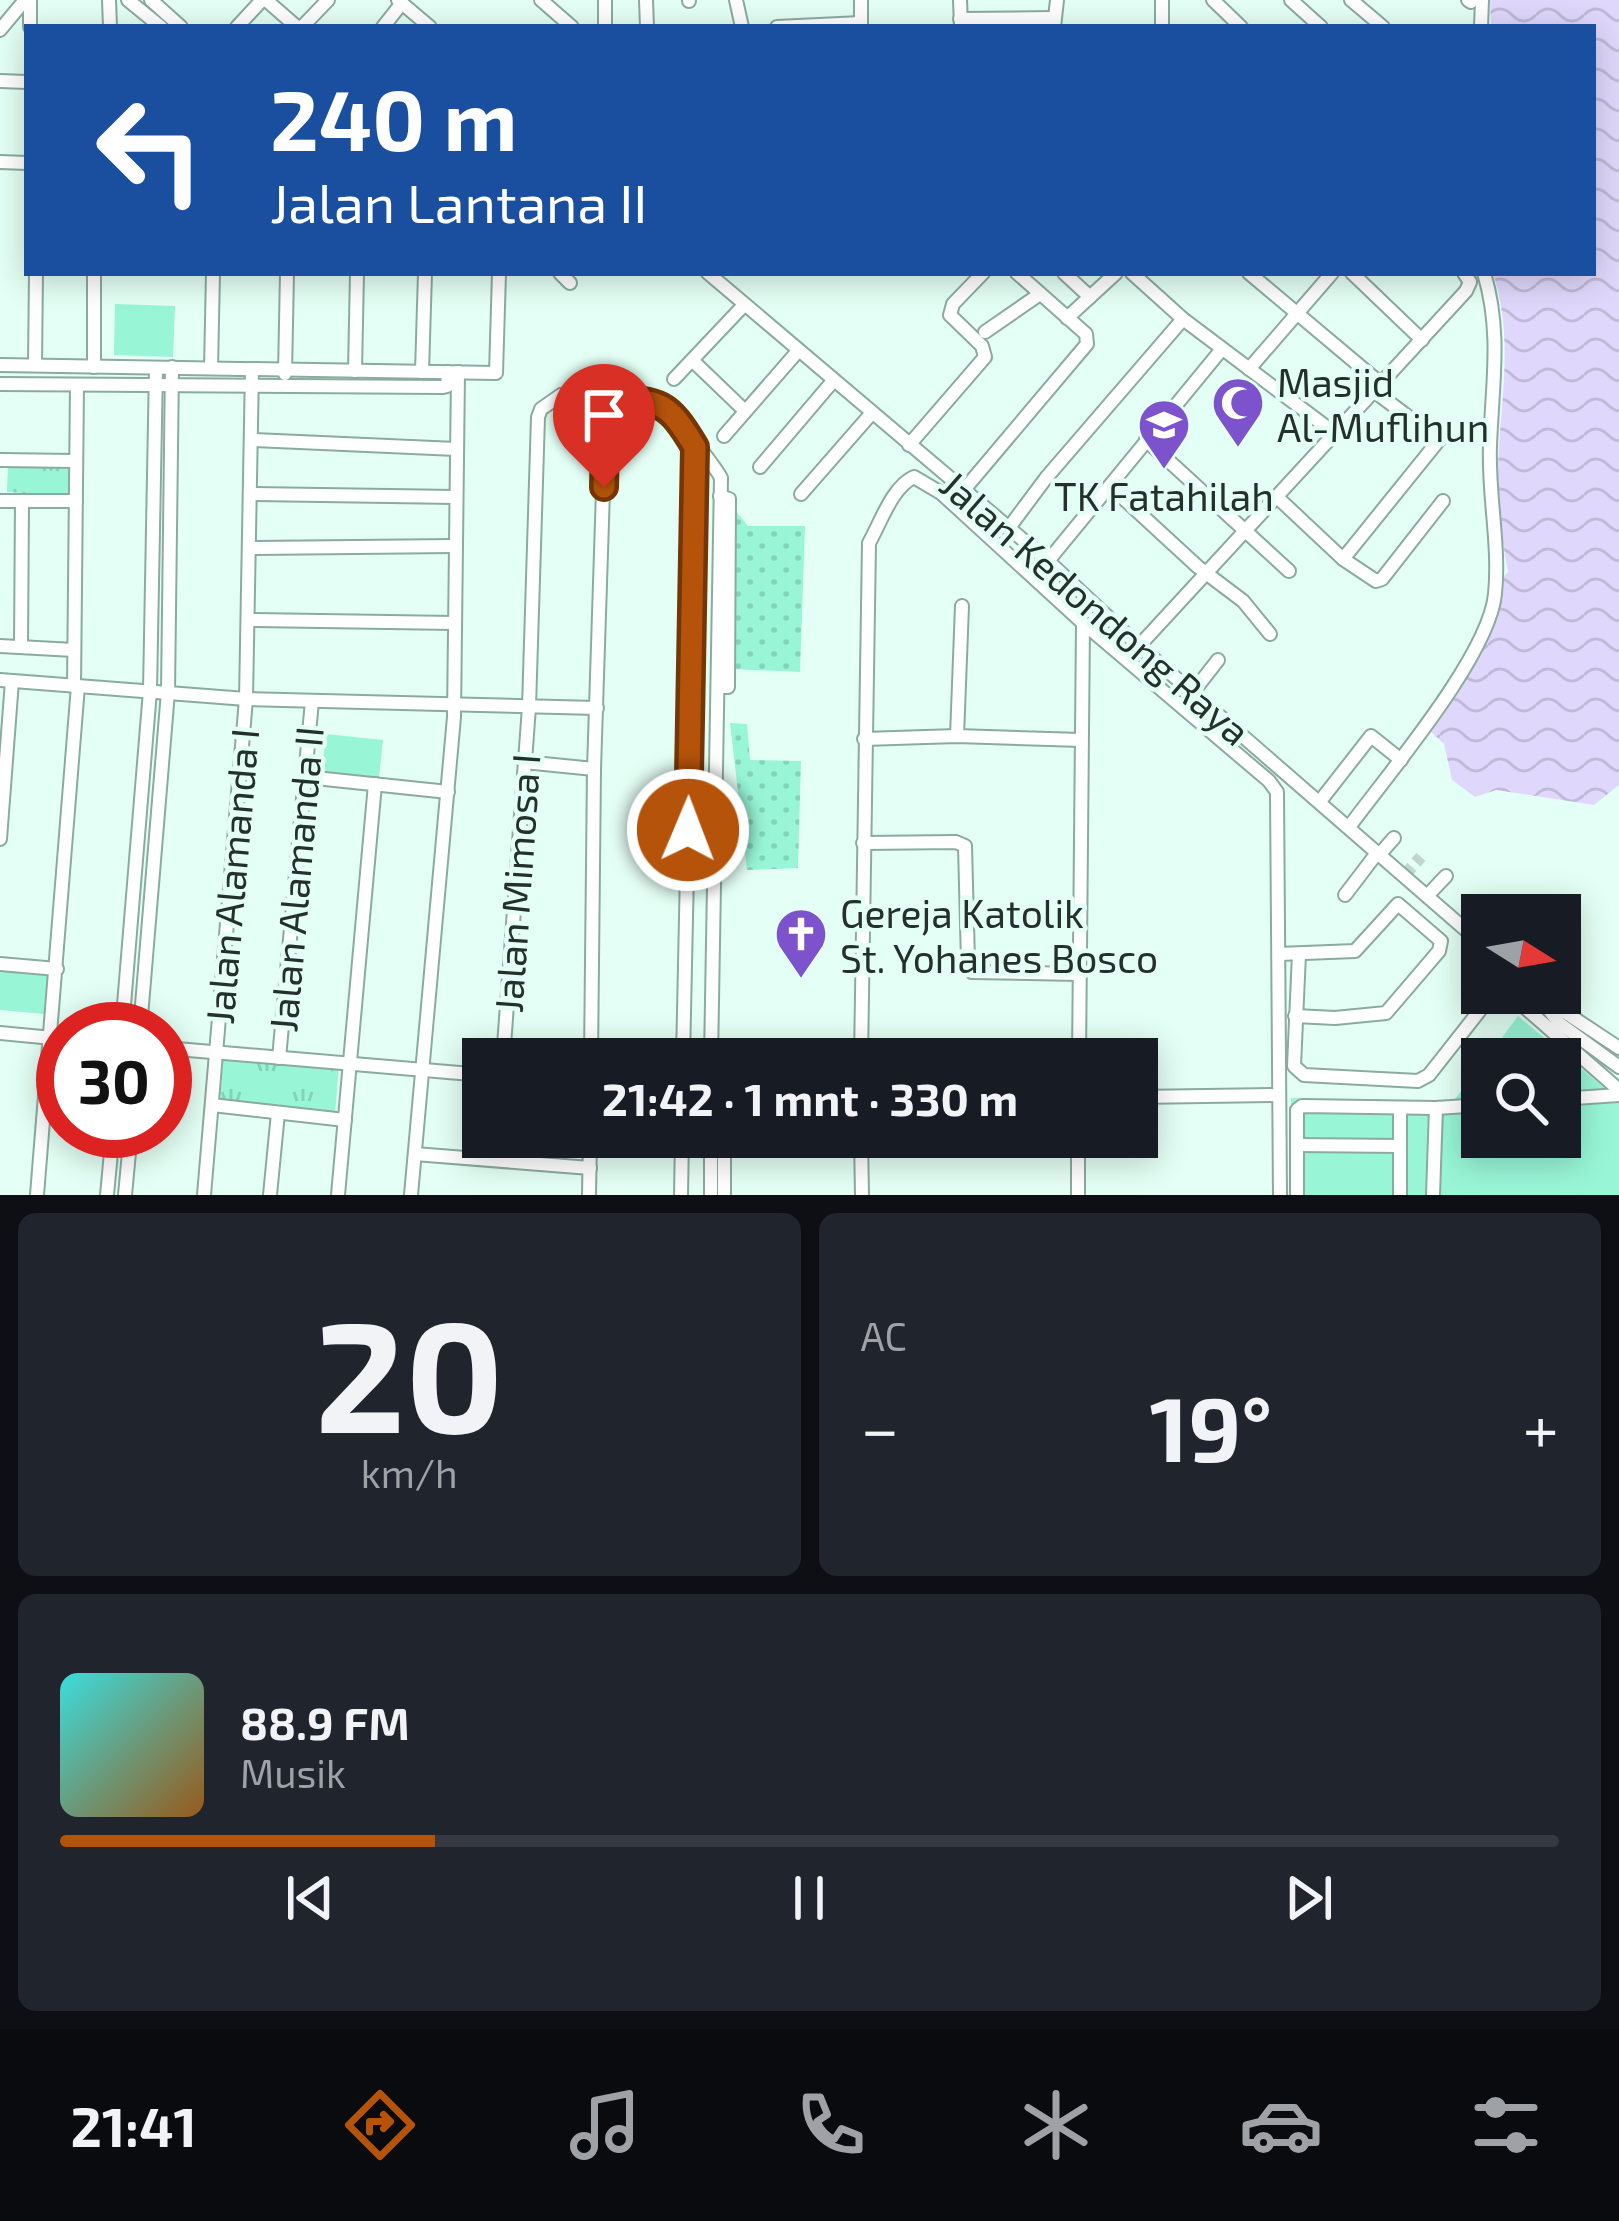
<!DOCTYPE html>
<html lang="id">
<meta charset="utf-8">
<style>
body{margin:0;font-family:"Exo 2",sans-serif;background:#20242c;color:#f1f3f6;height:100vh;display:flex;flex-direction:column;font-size:45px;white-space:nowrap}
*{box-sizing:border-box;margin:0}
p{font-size:39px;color:#9ea1a6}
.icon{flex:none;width:66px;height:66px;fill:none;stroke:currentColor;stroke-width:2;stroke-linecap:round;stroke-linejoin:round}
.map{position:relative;height:1195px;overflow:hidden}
.side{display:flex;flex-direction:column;gap:18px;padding:18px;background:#0d0f14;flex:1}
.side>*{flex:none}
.top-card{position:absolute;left:24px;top:24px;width:1572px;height:252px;border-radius:0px;box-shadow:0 6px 30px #0003;background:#1a4fa0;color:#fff;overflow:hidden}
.needle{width:78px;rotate:101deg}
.buttons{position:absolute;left:1461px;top:894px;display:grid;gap:24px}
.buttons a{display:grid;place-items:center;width:120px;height:120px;border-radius:0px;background:#171b24;box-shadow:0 6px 30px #0003;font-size:60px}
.speed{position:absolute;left:36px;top:1002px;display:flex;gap:24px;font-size:60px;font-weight:700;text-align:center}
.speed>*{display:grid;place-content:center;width:156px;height:156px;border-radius:50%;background:#171b24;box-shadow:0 6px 30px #0003;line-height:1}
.speed .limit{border:18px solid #d22;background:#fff;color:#111}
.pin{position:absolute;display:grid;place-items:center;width:102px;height:102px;color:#fff;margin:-123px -51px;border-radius:50% 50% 50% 0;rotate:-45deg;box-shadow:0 0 12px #0007}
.pin .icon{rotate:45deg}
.me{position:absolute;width:132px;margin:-66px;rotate:1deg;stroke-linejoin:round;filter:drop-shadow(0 0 9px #0008)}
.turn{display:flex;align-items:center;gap:42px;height:252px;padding:0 48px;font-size:54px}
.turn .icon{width:156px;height:156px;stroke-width:2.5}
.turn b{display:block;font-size:84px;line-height:102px}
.big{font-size:90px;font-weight:700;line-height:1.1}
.side .card{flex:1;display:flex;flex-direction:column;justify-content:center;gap:18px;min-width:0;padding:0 42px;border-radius:18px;background:#20242c}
.side .dial{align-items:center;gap:0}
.dial b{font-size:156px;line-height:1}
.song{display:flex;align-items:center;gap:36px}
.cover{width:144px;height:144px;border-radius:18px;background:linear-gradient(135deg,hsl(180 70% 55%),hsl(30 70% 35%))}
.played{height:12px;border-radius:6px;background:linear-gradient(90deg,#b45309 25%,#363941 25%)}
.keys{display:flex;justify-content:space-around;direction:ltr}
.heat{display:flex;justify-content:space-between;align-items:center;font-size:66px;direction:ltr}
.side .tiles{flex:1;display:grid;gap:18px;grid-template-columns:1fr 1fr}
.card:last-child{grid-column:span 2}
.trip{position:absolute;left:462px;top:1038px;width:696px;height:120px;border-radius:0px;background:#171b24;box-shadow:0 6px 30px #0003;font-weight:700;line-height:120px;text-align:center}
.tabs{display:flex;height:192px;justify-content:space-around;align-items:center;background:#090b0e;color:#9ea1a6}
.tabs .icon{width:84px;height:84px}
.tabs .on{color:#b45309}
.tabs b{font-size:54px;color:#f1f3f6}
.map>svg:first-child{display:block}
.grass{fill:url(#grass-dots)}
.park{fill:url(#park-tufts)}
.pitch{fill:#98f6d7}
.water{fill:url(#water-waves)}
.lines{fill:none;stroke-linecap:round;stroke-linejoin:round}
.minor-tunnel{stroke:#bed6cd;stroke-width:12;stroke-dasharray:12 6;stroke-linecap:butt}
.minor-casing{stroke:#8bab9f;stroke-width:16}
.minor{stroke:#fff;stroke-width:12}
.route-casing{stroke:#753606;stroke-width:30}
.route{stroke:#b45309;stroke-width:21}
.labels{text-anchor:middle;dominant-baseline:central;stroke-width:9;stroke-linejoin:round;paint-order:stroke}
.poi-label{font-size:39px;fill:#24302c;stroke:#e4fff5;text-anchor:start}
.street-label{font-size:39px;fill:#24302c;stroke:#e4fff5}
</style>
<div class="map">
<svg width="1619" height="1195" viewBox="0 0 1619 1195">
<defs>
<pattern id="grass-dots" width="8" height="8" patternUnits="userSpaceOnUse" patternTransform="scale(3)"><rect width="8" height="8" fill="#98f6d7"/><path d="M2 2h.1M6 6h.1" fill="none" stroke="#83d3b9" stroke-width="1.8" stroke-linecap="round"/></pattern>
<pattern id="park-tufts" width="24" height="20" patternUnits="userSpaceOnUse" patternTransform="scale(3)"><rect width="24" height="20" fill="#98f6d7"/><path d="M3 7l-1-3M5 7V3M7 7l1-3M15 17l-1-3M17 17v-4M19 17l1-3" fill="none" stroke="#83d3b9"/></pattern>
<pattern id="water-waves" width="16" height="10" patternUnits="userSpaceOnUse" patternTransform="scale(3)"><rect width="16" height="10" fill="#e0d8fc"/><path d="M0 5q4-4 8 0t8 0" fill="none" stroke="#c0bad8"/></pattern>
</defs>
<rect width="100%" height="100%" fill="#e4fff5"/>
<g class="grass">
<polygon points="731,505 748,526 805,526 800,672 733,669"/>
<polygon points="730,723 747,724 750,760 801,761 798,868 747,870"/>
</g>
<g class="park">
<polygon points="8,465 75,469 74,496 7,492"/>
<polygon points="223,1060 339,1065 335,1114 220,1102"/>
</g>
<g class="pitch">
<polygon points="115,304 175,306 173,357 114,355"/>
<polygon points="326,734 383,740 379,777 322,771"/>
<polygon points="0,970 48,975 44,1014 0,1010"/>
<polygon points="1518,1016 1619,1100 1619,1195 1291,1195 1291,1098 1451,1104 1482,1064 1482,1137 1560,1137 1560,1059 1486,1059"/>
</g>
<path class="water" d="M1490,0H1619V785L1594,805L1496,790L1475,797L1452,780L1444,744L1430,731L1494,609L1499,581L1508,572C1502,541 1498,510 1498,479C1498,405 1516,346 1493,273H1593V27H1491Z"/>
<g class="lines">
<polyline class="minor-tunnel" points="1404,876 1421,857"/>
<g class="minor-casing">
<g id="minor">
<polyline points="109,0 110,27"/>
<polyline points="128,0 161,27"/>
<polyline points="151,0 181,27"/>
<polyline points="266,0 297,27"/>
<polyline points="398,0 430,27"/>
<polyline points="541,0 572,27"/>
<polyline points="605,0 605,27"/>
<polyline points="646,0 647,27"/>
<polyline points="736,0 742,27"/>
<polyline points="861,0 861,26"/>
<polyline points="960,0 961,26"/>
<polyline points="1213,0 1241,27"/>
<polyline points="1291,0 1321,27"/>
<polyline points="1351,0 1383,27"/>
<polyline points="1468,0 1471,2"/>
<polyline points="689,1 689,0"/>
<polyline points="960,19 1054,18"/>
<polyline points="30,27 30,0"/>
<polyline points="237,27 262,0"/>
<polyline points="302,27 328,0"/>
<polyline points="383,27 402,3"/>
<polyline points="777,27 861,23"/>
<polyline points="1054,27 1057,0"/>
<polyline points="1162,27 1162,0"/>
<polyline points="1481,27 1482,0"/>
<polyline points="0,30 25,0"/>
<polyline points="0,81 27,82"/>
<polyline points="0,162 27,163"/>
<polyline points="560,273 570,283"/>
<polyline points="708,273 1048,561 1139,646 1482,944"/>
<polyline points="1064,273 1090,297"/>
<polyline points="1132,273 1183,319 1333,432"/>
<polyline points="1249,273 1380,383"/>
<polyline points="1352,273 1422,340"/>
<polyline points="1067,318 1116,273"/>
<polyline points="985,332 1040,294"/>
<polyline points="693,361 745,411"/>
<polyline points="0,365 496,373 499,273"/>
<polyline points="35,365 36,273"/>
<polyline points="94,367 94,273"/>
<polyline points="211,368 213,273"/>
<polyline points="1249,369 1332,273"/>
<polyline points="355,371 357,273"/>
<polyline points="422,372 425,273"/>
<polyline points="285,374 287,273"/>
<polyline points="674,379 744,305"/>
<polyline points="0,384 443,387 447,386 448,372"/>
<polyline points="724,436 798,351"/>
<polyline points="253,440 456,449"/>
<polyline points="1146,440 1289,571"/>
<polyline points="909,445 985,357 982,346 950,315 953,304 983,273"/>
<polyline points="0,460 76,461"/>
<polyline points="760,467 833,381"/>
<polyline points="1110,486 1198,567 1243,601 1270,634"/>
<polyline points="963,491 1087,344 1086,334 1017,273"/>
<polyline points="251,494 456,497"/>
<polyline points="801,494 871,414"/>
<polyline points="1277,497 1343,559 1376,581 1382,579 1443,501"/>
<polyline points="0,501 76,501"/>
<polyline points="1008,529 1046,478 1183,319"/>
<polyline points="250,548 455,546"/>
<polyline points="1343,559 1439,440 1374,391"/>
<polyline points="1048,561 1222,349"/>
<polyline points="248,620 455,623"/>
<polyline points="0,646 74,650"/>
<polyline points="1139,646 1466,291 1470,282 1464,273"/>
<polyline points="21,647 22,501"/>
<polyline points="0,680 246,699 597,708"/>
<polyline points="74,686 77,385"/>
<polyline points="718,687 728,687 729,499 720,496"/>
<polyline points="1193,692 1218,660"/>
<polyline points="957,736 962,606"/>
<polyline points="864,739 957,736 1081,740"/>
<polyline points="524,762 594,769"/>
<polyline points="306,777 448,792"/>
<polyline points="1321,800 1371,736 1401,760"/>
<path d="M1349,827C1388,774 1489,656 1495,594C1500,545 1488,495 1490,446C1492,386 1502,332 1484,273"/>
<polyline points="0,839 12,681"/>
<polyline points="863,843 956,842 965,846 968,962 972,972 1078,974"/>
<polyline points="1379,855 1394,838"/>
<polyline points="1345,895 1377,853"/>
<polyline points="1427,896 1446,876"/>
<polyline points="1279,954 1355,951 1398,904 1441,941 1439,951 1386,1013 1335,1018 1295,1016"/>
<polyline points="1299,954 1294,1066 1304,1075 1418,1081 1429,1075 1488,1000 1499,995 1513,997 1619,1090"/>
<polyline points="0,964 57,969"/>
<polyline points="1536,993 1559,1023 1619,1067"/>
<polyline points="1545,999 1619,1048"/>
<polyline points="122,1029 150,691 156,368"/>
<polyline points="140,1029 168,692 172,367"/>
<polyline points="0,1033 63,1039"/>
<polyline points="165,1048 483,1075"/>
<polyline points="279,1058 312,701"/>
<path d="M503,1059L529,707L538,417L541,409L561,395L663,404C671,410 717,469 721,478L711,1059"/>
<polyline points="591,1059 594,769 606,398"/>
<polyline points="683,1059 696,447"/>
<path d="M861,1059L869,543C881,522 892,487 914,477L941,493L1083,623L1269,781L1277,792L1280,1195"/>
<polyline points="1079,1059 1083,623"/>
<polyline points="1137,1097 1279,1095"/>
<polyline points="1560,1099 1619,1095"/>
<polyline points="212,1105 345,1120"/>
<polyline points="724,1137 724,1195"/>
<polyline points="861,1137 862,1195"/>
<polyline points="1297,1145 1400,1146"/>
<polyline points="415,1154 590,1168"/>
<polyline points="37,1195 78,686"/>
<polyline points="107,1195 113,1131"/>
<polyline points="125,1195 131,1131"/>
<polyline points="204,1195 246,699 252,369"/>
<polyline points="270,1195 278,1113"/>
<polyline points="338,1195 375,784"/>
<polyline points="411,1195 454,717 458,372"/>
<polyline points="589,1195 590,1137"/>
<polyline points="681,1195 682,1137"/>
<polyline points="711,1195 711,1137"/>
<polyline points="1078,1195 1078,1137"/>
<polyline points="1297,1195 1297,1110 1302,1106 1436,1108 1482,1105"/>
<polyline points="1400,1195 1400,1108"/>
<polyline points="1433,1195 1436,1108"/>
</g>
</g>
<use href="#minor" class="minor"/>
</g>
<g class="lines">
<g class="route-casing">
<path id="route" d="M604,487L606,398C660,401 667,400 695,447L688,830"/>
</g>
<use href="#route" class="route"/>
</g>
<defs>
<g id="mosque-pin" transform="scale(2.7)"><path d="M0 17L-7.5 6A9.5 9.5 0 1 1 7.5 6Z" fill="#7c53cc" stroke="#e4fff5"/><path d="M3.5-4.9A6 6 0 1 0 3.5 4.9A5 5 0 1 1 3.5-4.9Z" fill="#fff"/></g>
<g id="school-pin" transform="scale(2.7)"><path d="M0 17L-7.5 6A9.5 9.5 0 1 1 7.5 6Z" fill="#7c53cc" stroke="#e4fff5"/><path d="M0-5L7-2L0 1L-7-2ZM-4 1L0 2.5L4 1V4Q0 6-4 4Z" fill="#fff"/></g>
<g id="church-pin" transform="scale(2.7)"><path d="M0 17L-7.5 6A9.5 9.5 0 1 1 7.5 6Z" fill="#7c53cc" stroke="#e4fff5"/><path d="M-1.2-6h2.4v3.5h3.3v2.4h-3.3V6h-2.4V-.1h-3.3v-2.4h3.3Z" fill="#fff"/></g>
</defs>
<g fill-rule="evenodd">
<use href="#mosque-pin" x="1238" y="403"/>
<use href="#school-pin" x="1164" y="425"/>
<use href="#church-pin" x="801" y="934"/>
</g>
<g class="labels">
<g class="poi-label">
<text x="1277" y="381">Masjid<tspan x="1277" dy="45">Al-Muflihun</tspan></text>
<text x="1164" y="495" text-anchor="middle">TK Fatahilah</text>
<text x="840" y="912">Gereja Katolik<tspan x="840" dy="45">St. Yohanes Bosco</tspan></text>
</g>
<g class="street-label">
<text transform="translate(1096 607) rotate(41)">Jalan Kedondong Raya</text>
<text transform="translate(231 876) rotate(-85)">Jalan Alamanda I</text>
<text transform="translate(295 879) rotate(-85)">Jalan Alamanda II</text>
<text transform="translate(516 883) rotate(-86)">Jalan Mimosa I</text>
</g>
</g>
</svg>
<div class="buttons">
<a><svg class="needle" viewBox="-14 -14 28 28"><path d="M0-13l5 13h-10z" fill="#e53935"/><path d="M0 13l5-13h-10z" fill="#9ea1a6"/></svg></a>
<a><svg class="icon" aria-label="search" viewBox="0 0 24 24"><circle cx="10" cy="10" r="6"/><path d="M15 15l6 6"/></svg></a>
</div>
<div class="speed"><div class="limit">30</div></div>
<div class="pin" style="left:604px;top:487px;background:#d93025"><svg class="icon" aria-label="arrive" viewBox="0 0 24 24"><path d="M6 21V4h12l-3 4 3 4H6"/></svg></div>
<svg class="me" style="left:688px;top:830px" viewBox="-20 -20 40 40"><circle r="17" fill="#b45309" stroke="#fff" stroke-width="3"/><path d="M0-11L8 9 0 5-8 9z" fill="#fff"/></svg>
<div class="trip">21:42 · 1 mnt · 330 m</div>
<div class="top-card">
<div class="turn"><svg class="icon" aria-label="left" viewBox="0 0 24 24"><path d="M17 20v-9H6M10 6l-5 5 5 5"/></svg><div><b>240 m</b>Jalan Lantana II</div></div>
</div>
</div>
<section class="side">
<div class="tiles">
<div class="card dial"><b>20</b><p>km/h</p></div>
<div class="card"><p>AC</p>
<div class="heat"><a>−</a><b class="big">19°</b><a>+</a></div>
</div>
<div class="card">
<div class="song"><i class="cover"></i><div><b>88.9 FM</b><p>Musik</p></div></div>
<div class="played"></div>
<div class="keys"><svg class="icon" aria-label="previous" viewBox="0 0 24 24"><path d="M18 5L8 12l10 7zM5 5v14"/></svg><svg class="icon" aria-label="pause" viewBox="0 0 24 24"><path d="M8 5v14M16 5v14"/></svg><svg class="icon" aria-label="next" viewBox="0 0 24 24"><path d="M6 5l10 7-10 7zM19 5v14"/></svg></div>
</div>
</div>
</section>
<nav class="tabs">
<b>21:41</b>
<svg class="icon on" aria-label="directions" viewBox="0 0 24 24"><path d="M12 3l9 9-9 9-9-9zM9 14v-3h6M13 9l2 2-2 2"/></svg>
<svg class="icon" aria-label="music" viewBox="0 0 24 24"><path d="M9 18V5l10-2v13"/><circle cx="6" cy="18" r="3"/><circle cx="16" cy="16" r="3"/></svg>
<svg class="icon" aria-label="phone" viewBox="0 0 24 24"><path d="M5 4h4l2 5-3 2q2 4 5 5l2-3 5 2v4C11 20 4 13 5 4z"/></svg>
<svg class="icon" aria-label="climate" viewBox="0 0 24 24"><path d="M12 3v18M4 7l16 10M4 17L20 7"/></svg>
<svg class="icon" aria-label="car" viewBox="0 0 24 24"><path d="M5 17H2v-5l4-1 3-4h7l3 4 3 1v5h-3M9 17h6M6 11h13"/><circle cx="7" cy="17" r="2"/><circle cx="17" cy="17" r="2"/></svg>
<svg class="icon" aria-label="filters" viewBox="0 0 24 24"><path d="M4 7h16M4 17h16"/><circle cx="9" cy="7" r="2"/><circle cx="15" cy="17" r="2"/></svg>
</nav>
